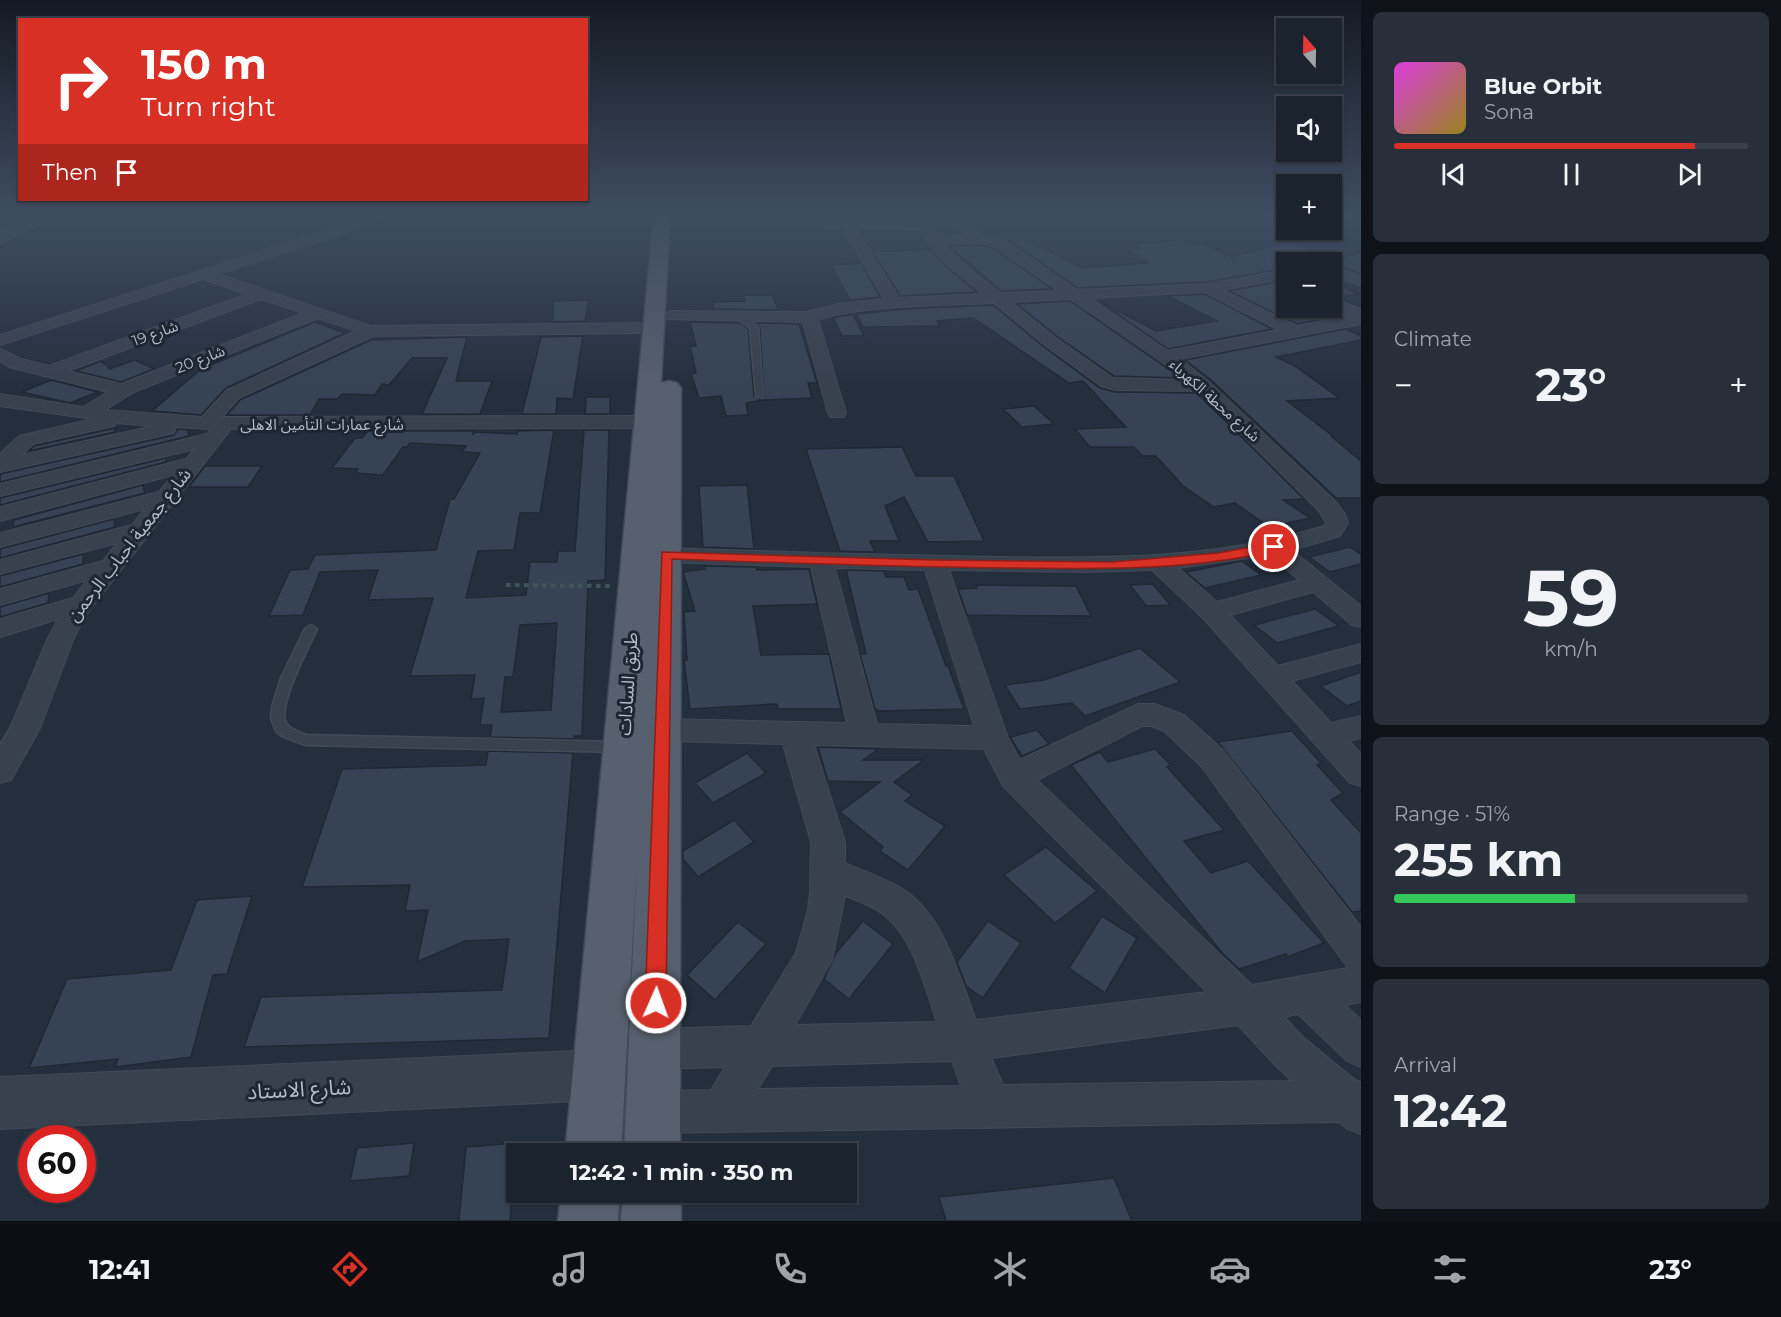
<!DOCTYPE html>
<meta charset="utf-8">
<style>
body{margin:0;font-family:Montserrat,"Noto Sans Arabic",sans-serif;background:#282f3a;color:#f1f3f6;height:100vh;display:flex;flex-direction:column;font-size:22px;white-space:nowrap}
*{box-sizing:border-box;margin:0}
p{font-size:20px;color:#a0a4aa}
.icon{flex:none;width:33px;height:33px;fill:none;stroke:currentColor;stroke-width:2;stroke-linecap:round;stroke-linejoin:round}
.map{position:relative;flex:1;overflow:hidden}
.details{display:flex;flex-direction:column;gap:12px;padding:12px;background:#0f1319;width:420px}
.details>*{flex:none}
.hud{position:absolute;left:18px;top:18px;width:570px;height:183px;border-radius:0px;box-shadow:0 2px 4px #0004,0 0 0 2px #39404a;background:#d93025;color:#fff;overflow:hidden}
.needle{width:39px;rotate:340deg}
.controls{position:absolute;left:1276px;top:18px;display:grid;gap:12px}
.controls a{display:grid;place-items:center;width:66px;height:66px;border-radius:0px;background:#1b232e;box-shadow:0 2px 4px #0004,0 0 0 2px #39404a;font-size:30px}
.speed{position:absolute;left:18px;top:1125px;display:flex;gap:12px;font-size:30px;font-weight:700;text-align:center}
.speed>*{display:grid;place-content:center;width:78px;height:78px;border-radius:50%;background:#1b232e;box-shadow:0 2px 4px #0004,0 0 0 2px #39404a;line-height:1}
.speed .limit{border:9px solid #d22;background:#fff;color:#111}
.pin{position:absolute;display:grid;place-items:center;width:51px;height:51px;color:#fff;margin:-26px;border:3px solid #fff;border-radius:50%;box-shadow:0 2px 6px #0007}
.me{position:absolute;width:66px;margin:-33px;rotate:2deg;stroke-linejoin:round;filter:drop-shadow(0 0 4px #0008)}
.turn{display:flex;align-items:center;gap:21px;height:126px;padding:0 24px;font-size:27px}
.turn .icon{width:78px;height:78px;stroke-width:2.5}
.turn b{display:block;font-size:42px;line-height:51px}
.then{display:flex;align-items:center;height:57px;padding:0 24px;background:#0003;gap:12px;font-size:22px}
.big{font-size:45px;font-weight:700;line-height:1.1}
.details .tile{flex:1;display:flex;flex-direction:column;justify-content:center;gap:9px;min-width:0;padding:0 21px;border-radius:9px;background:#282f3a}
.details .dial{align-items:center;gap:0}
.dial b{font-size:78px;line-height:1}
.song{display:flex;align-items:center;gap:18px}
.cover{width:72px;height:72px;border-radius:9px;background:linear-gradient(135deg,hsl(300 70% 55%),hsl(50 70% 35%))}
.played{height:6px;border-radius:3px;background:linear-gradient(90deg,#d93025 85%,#39404a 85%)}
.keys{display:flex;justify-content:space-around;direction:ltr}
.heat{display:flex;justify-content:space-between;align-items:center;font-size:33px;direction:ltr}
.charge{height:9px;border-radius:4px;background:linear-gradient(90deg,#34c759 51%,#39404a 0)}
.trip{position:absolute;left:506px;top:1143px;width:351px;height:60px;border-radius:0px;background:#1b232e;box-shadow:0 2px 4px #0004,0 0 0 2px #39404a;font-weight:700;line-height:60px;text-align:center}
.dock{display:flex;height:96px;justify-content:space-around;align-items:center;background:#0b0e12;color:#a0a4aa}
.dock .icon{width:42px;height:42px}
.dock .on{color:#d93025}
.dock b{font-size:27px;color:#f1f3f6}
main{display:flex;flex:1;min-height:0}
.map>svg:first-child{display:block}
.building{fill:#364354;stroke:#1f2835;stroke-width:1.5;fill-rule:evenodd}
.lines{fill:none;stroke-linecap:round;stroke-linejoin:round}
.service-casing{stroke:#414a57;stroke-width:3}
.minor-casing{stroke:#414a57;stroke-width:2}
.tertiary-casing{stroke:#414a57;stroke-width:2}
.primary-casing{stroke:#414a57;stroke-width:3}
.path{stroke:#3f5557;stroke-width:4;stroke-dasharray:4.5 4.5;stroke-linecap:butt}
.service{fill:#38414e;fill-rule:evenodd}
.minor{fill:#38414e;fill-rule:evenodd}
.tertiary{fill:#38414e;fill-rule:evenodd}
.primary{fill:#56606e;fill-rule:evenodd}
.route{fill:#d93025;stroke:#8d1f18;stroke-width:1.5}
.labels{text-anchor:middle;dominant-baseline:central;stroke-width:6;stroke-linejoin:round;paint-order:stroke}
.far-street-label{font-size:15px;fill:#b4bcc9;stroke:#1d2633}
.street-label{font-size:18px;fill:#b4bcc9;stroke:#1d2633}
.near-street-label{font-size:21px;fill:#b4bcc9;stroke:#1d2633}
</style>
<main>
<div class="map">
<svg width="1361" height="1221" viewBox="0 0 1361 1221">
<rect width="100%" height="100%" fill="#242f3e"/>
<g class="building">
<polygon points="1021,240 1031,242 1082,268 1148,263 1127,249 1140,248 1133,244 1180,240 1189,245 1204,244 1232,257 1286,242 1335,257 1361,254 1361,274 1332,262 1287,262 1287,268 1207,282 1078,288 1010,241"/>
<polygon points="978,245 991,247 1052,289 1001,291 949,246"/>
<polygon points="931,249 943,264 977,292 900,296 873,252"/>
<polygon points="861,263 880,297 850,300 831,265"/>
<polygon points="1332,277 1344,281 1333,283 1359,294 1337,297 1360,306 1332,296"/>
<polygon points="1287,280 1287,308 1328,308 1343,315 1297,324 1229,291"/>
<polygon points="1205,294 1272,329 1168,349 1097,300 1156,331 1217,321 1167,296"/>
<polygon points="744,295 772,295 779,310 714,309 712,302 745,301"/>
<polygon points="589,300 585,321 553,322 553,301"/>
<polygon points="1070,301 1180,377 1181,378 1114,376 1058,337 1017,304"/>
<polygon points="993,305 1044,347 1100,388 1115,392 1197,393 1304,499 1283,500 1310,518 1269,527 1235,503 1214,507 1183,486 1156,456 1142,456 1134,447 1090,447 1075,429 1126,427 1083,381 1069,383 973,318 937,321 940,326 863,327 856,314 905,309"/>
<polygon points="847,315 853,315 864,336 842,336 833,318"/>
<polygon points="315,322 345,333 226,388 201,415 152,411 201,369"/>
<polygon points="690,322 740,323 748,329 754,396 762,400 746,403 748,415 726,416 721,396 699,398 691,374 696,373 690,346 696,346"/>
<polygon points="757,323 799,324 817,383 808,383 812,398 764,400 760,327"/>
<polygon points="1345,329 1361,336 1361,340 1276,357 1295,366 1339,398 1287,401 1334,437 1332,437 1361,461 1361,498 1336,498 1211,380 1185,360"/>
<polygon points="583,336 573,399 557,398 556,414 522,414 541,337"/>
<polygon points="467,337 456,381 492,381 480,414 422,414 447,358 412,358 389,385 382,384 375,395 342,394 337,399 319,399 310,415 227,415 240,400 371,340"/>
<polygon points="135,360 154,369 121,382 76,371 101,361 110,369"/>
<polygon points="51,380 98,392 70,403 22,392"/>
<polygon points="586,397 610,397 610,414 585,414"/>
<polygon points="1034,406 1054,424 1022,427 1003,409"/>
<polygon points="115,428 115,432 29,451 34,446"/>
<polygon points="178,429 188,430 189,436 0,482 0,474 174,435"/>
<path d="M554,430L540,513H520L514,550L478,551L466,598L526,595L530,562H557L558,551H575L584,430H609L605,580L588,581L582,736H574V739L490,737L492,725H480L484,698L471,699L475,675L410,676L433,598L368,600L378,570L320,572L303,615L269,616L290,570L308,569L315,555L436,550L450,499H454L480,453L462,452L466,446L410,443L407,447H403L383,475L355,473L358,469L332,468L355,438H362L368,431H474L473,435L475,432L517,434L518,431ZM557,623L551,710L501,712L505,677H513L520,625Z"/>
<polygon points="902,447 916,476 954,476 984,541 928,542 904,497 885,506 899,541 870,541 875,552 840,551 806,449"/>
<polygon points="166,458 166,462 0,505 0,498"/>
<polygon points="205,466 262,466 248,487 189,487"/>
<polygon points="143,485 145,493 13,527 14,520"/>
<polygon points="747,485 754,549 703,547 699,486"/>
<polygon points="114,519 115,527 0,558 0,549"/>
<polygon points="1350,547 1361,554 1361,564 1330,572 1309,557"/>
<polygon points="83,554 83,564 0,587 0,576"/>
<polygon points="1242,561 1261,575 1205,588 1186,572"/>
<polygon points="704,566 756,567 757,570 809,569 817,604 753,606 761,655 829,654 841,709 778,709 777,704 690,709 684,660 687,660 684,612 695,611 683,572 705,569"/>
<polygon points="846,570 884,571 886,577 904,577 909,590 918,589 946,666 948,666 964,709 879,711 875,709 860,654 866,654"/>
<polygon points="1153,584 1170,605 1146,606 1130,585"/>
<polygon points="976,585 1076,586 1091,616 967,615 958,589 977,588"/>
<polygon points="49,593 48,603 0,617 0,607"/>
<polygon points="1315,609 1339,626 1277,643 1254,625"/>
<polygon points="1140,648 1180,682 1085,716 1072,703 1020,709 1005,685 1044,680"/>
<polygon points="1361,672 1361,701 1347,706 1321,686"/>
<polygon points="1037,730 1049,744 1022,756 1010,737"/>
<polygon points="1292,731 1321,763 1317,765 1343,793 1331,800 1361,833 1361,911 1352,912 1218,742"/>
<polygon points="818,747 878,749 863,760 924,760 894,782 912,795 905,801 945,826 908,870 880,851 883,847 840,812 880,782 828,781"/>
<polygon points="1155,749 1171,765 1167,767 1224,830 1184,841 1211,873 1248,861 1324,943 1287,957 1286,954 1239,969 1223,954 1071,765 1100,752 1108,762"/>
<polygon points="488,751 573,753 549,1038 244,1047 261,997 502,990 509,939 465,941 417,962 428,910 405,911 410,885 302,887 342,769 486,765"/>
<polygon points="747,753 766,773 713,803 695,783"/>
<polygon points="734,820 754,842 698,877 683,859 683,851"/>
<polygon points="1046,847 1097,891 1055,923 1004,875"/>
<polygon points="252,896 227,974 213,975 191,1057 115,1067 118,1059 29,1068 67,979 171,970 197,900"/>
<polygon points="1102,916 1137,938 1105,993 1069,968"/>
<polygon points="863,921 893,944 849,999 824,979 836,953"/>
<polygon points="988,921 1021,943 983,998 966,986 957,962"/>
<polygon points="738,922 766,944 715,1000 687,975"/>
<polygon points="414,1143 409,1176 350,1181 357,1148"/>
<polygon points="515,1143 510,1221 459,1221 466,1147"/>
<polygon points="1114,1178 1132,1221 946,1221 939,1197"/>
</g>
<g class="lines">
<g class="service-casing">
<g id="service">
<polygon points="737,314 743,314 758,327 763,398 756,396 750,328 737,318"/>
<path d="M311,625L317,629C309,647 277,705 286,723C290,730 299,732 306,735L620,742L625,743L627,747L625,751L620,752L306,745L282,736L276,731L271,718L272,707L281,678L305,629Z"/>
</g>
</g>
<g class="minor-casing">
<g id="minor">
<path d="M374,215H392L390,218L217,274L371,326L652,323L660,328L652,333L373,336L239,398L222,417L646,416L653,418L656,422L653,426L646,428L231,429L85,616L73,640L40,728L11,780L0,783V744L11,726L47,640L58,619L0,637V619L73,598L87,580L0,605V589L103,561L117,543L0,574V560L132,525L145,509L0,547V533L159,492L173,475L0,521V507L186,459L195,449L0,496V484L207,434L211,429L176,427L174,433L0,472V454L19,436L93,419L0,406V394L83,407L108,392L9,367L0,361V349L21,359L49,366L247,294L203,279L0,345V335ZM261,299L303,313L121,384L68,371ZM318,318L356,331L227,390L202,417L105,410L134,392ZM116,423L154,426L22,455L33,444L114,426Z"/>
<path d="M794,215H806L810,220L913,221L908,215H920L938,237L967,236L947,215H960L982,236L1001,238L1077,290L1207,284L1287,270V278L1222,290L1297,326L1351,316L1330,308H1332V298L1361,309V324L1180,359L1209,382L1335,501L1345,514L1348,523L1340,536L1292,550L1361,606V627L1352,625L1313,592L1230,615L1278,666L1361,644V662L1292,681L1331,723L1361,716V738L1349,741L1361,754V786L1350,783L1203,618L1152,570L1085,572L949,570L1008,738L1020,760L1138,704H1154L1184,715L1223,750L1361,927V1002L1345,1005L1361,1020V1067L1347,1061L1298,1014L1284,1017L1303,1037L1355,1080L1361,1082V1134L1346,1128L1339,1122L653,1133L638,1127L632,1112L638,1097L653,1091L711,1090L725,1067L654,1069L640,1063L634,1049L640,1035L654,1029L751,1026L796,953L808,910L810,892L811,842L783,744L663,741L653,738L648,730L653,722L663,719L847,723L811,567L666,562L658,560L654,555L658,550L666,548C775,552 885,555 994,557C1106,558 1216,560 1324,526L1326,523L1319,511L1198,391L1115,390L1101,386L1045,345L994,303C935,306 875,304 818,319L846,413L844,417H830L828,413L803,322L665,319L662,316L670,311L806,312L838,304L884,299L843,228L800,226ZM855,228L918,229L944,262L983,294L899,298ZM978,243L992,245L1059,291L1000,293L954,256L944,244ZM1205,292L1279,330L1168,351L1090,298ZM1071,299L1181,375L1187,380L1113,378L1057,339L1011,302ZM1270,555L1299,580L1217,602L1178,568ZM835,568L925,570L974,726L877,724ZM1142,726H1151L1164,731L1201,766L1348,968L1252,985L1037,780ZM814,745L984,749L1003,786L1207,992L976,1020C959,977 943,912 901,888C884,878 863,871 845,863V842ZM845,895C855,900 866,904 875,909C913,931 923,983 937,1022L795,1025L832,960ZM1238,1025L1275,1065L1292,1081L1003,1085L991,1058ZM952,1061L961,1086L758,1089L772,1066Z"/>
<polygon points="1332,266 1361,276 1361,285 1332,275"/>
</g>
</g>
<g class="tertiary-casing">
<g id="tertiary">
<polygon points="37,215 56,215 54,218 0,243 0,232"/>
<polygon points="599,1050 617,1057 624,1075 617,1093 599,1100 0,1129 0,1077"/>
</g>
</g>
<g class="primary-casing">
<g id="primary">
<polygon points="654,215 670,215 661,383 669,381 677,383 681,388 680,1154 624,1154 637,859 621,1154 565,1154"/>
<polygon points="561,1192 619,1192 618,1221 558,1221"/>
<polygon points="623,1192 681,1192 681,1221 621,1221"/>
</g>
</g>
<polyline class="path" points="506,585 610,586"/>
<use href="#service" class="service"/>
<use href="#minor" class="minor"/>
<use href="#tertiary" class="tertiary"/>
<use href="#primary" class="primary"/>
</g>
<linearGradient id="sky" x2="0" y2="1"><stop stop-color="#141a22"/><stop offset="0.56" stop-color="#3f4d63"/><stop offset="1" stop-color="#3f4d63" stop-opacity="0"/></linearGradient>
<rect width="1361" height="386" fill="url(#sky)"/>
<path class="route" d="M1274,543L1279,544L1280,547L1279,550C1191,571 1097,569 1008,568C896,567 784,563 672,559L666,1003L663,1010L656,1013L648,1010L645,1003L662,552L935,560L1112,562L1218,553Z"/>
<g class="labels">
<g class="far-street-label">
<text transform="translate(155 333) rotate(-20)">شارع 19</text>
<text transform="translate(200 359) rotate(-21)">شارع 20</text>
<text transform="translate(1215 400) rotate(42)">شارع محطة الكهرباء</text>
<text x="322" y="424">شارع عمارات التأمين الاهلى</text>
</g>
<g class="street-label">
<text transform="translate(129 545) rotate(-52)">شارع جمعية احباب الرحمن</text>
<text transform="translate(628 684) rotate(-86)">طريق السادات</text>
</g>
<g class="near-street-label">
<text transform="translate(299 1089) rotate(-3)">شارع الاستاد</text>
</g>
</g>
</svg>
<div class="controls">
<a><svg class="needle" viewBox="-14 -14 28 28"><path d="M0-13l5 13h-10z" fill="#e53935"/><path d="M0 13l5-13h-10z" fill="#a0a4aa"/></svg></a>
<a><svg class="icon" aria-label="sound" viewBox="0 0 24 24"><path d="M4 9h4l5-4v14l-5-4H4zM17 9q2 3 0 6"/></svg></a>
<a>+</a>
<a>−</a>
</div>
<div class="speed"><div class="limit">60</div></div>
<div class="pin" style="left:1274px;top:547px;background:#d93025"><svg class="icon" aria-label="arrive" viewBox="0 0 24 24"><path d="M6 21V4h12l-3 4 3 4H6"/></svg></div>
<svg class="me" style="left:656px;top:1003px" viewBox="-20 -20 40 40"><circle r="17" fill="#d93025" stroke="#fff" stroke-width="3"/><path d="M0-11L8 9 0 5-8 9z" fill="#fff"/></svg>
<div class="trip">12:42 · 1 min · 350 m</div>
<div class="hud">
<div class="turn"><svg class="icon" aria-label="right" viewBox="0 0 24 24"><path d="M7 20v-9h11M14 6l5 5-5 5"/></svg><div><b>150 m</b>Turn right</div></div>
<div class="then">Then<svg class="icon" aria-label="arrive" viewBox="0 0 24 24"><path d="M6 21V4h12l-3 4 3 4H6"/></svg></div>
</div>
</div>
<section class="details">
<div class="tile">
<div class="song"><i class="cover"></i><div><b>Blue Orbit</b><p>Sona</p></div></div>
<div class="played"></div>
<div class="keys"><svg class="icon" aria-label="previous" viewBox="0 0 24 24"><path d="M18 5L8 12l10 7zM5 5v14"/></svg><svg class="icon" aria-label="pause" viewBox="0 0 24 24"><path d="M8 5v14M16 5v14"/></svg><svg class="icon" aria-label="next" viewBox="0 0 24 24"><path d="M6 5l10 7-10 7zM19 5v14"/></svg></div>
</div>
<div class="tile"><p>Climate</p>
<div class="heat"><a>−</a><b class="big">23°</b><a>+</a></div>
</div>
<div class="tile dial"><b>59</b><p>km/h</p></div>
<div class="tile"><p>Range · 51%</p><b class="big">255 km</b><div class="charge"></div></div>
<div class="tile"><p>Arrival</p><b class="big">12:42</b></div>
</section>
</main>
<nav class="dock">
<b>12:41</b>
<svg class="icon on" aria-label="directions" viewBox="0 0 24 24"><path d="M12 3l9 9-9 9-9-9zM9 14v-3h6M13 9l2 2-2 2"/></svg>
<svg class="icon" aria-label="music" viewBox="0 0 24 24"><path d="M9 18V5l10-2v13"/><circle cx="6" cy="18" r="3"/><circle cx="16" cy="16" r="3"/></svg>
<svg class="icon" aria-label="phone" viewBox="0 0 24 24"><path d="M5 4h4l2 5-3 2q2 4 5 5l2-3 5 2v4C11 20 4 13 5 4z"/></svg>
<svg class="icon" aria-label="climate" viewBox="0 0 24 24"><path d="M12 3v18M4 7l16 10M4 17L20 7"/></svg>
<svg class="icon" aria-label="car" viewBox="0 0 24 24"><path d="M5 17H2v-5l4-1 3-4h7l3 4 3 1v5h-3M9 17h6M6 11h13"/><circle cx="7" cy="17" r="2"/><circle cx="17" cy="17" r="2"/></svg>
<svg class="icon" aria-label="filters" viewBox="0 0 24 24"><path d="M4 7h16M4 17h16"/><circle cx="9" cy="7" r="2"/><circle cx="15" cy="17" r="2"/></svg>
<b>23°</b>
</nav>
